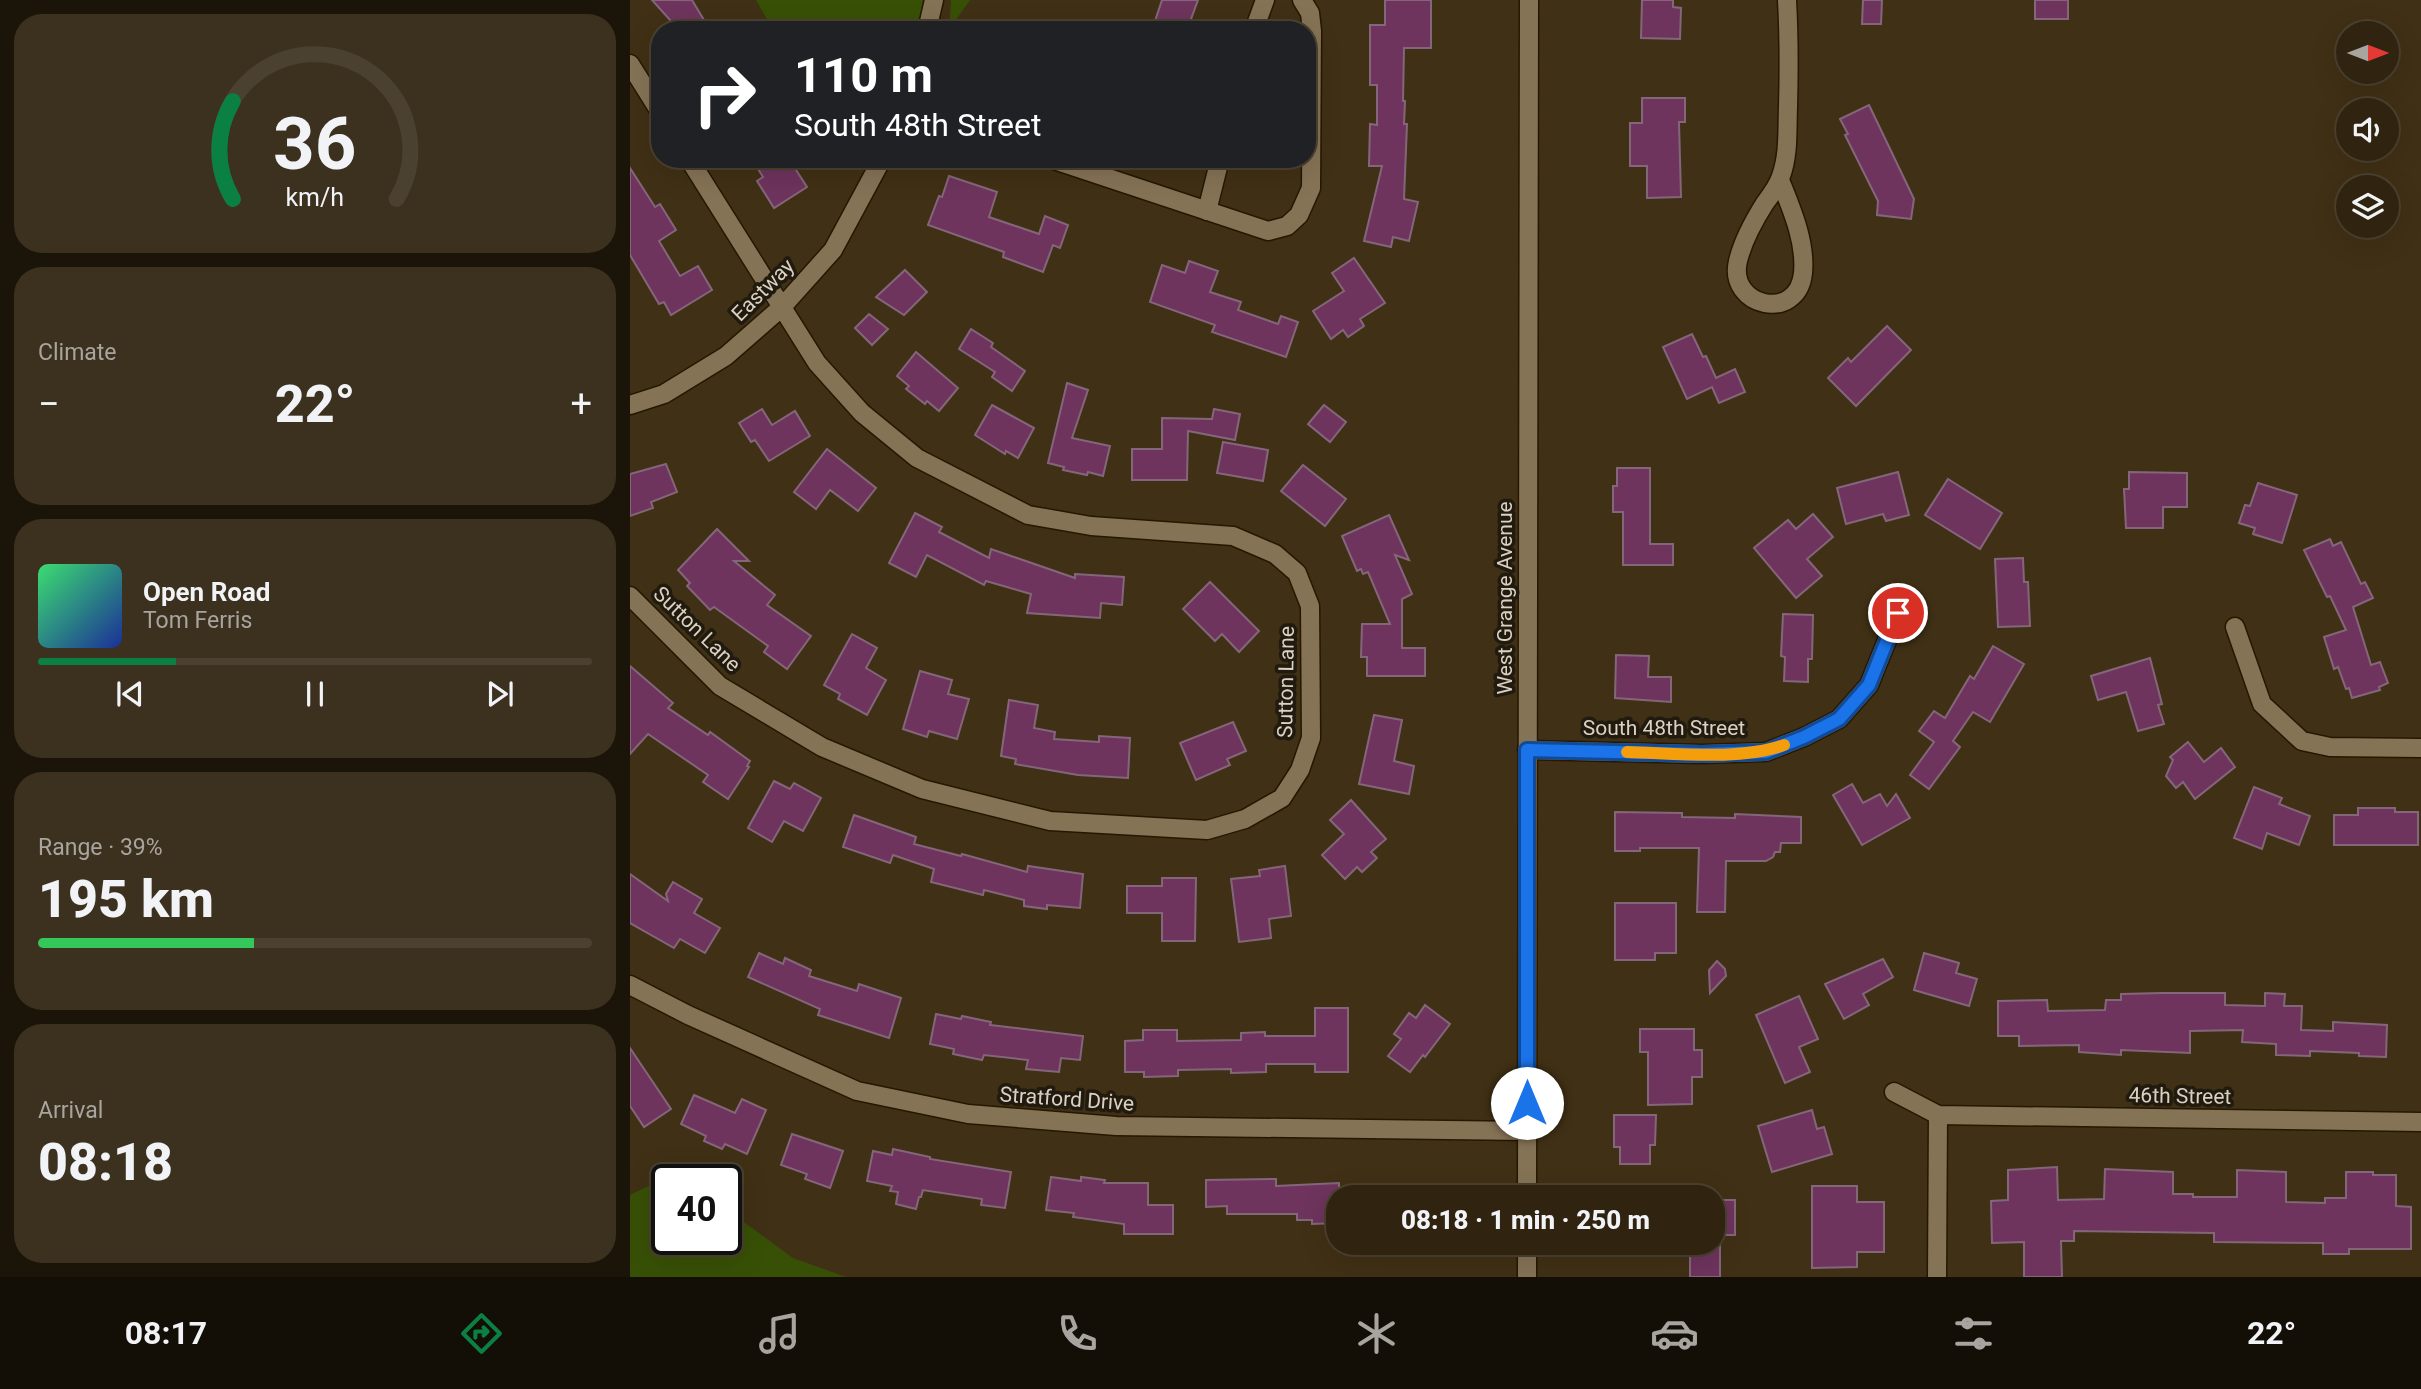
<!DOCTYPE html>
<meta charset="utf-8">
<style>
body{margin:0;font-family:Roboto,sans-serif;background:#3c301e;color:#f1f3f6;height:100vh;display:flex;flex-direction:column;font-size:26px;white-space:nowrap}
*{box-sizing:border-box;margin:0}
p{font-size:23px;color:#a8a49f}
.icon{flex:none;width:38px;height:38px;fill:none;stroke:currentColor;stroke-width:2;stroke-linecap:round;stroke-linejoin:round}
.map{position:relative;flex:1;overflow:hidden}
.details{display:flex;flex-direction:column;gap:14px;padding:14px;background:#1a1409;width:630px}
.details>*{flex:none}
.top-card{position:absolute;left:21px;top:21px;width:665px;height:147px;border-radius:28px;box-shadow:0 7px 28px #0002,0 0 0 2px #4b4130;background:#202124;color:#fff;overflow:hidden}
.needle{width:46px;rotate:90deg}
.controls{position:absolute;left:1706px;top:21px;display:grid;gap:14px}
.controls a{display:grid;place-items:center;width:63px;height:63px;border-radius:50%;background:#302410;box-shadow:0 7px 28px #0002,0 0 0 2px #4b4130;font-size:35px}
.speed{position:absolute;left:21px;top:1164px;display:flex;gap:14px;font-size:35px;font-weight:700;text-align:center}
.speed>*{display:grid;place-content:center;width:91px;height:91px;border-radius:50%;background:#302410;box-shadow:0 7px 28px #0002,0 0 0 2px #4b4130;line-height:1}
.speed .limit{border:4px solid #111;border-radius:10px;background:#fff;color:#111}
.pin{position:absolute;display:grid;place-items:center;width:60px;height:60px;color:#fff;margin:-30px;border:4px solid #fff;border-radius:50%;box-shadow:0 2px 7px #0007}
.me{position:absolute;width:77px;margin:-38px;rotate:0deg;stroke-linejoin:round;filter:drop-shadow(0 0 5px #0008)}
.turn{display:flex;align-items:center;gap:24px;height:147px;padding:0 28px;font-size:32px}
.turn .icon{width:91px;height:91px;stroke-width:2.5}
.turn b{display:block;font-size:49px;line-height:60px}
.big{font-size:52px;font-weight:800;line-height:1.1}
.details .tile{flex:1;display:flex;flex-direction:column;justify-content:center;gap:10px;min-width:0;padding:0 24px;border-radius:28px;background:#3c301e}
.details .dial{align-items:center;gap:0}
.dial svg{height:182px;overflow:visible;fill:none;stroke:#4b4130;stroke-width:7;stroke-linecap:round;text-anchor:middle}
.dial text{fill:#f1f3f6;stroke:none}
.song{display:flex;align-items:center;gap:21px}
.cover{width:84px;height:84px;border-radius:10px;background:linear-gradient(135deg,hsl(140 70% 55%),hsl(230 70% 35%))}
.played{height:7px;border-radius:4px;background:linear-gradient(90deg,#0b8043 25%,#4b4130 25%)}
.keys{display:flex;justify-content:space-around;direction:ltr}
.heat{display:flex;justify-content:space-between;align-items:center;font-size:38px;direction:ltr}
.charge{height:10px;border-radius:5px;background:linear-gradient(90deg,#34c759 39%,#4b4130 0)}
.trip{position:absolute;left:696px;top:1185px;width:399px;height:70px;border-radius:28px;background:#302410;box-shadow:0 7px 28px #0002,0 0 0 2px #4b4130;font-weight:800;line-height:70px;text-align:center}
.dock{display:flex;height:112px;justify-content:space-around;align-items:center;background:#130e06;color:#a8a49f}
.dock .icon{width:49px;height:49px}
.dock .on{color:#0b8043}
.dock b{font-size:32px;color:#f1f3f6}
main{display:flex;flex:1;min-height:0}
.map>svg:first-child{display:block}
.green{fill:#385006}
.building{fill:#6e345d;stroke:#84667a;stroke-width:2}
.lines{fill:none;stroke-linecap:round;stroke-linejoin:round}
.minor-casing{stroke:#261800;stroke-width:21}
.minor{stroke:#857356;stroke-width:18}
.route-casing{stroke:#114b97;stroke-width:18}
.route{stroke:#1a73e8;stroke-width:12}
.slow{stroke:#f59e0b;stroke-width:12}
.labels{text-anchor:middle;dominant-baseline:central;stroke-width:7;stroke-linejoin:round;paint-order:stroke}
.street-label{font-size:21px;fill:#dbd1c2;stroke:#211a0e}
</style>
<main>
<section class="details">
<div class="tile dial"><svg viewBox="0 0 100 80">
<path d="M14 69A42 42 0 1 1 86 69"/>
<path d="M14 69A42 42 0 0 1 14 26" stroke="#0b8043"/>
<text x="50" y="56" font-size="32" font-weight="700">36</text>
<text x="50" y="72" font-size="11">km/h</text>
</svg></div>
<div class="tile"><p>Climate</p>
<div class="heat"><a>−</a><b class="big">22°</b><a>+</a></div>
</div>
<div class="tile">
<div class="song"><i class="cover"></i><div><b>Open Road</b><p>Tom Ferris</p></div></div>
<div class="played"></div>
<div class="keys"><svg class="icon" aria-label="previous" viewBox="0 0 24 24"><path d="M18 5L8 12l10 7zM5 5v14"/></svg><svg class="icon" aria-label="pause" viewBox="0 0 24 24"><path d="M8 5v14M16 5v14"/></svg><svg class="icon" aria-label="next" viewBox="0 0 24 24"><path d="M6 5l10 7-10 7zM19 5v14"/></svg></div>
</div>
<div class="tile"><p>Range · 39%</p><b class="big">195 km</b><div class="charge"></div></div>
<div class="tile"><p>Arrival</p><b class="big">08:18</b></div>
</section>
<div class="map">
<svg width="1791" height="1277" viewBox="0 0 1791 1277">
<rect width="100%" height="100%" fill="#403015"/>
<g class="green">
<polygon points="126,0 293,0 288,30 143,30"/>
<polygon points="321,0 340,0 319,30"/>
<polygon points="45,1173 55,1179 37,1180 37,1239 96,1239 96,1209 163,1258 216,1277 0,1277 0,1195"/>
</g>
<g class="building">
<polygon points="22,0 62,0 80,30 49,30"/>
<polygon points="532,0 568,0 557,30 522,30"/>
<polygon points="755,0 801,0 801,48 774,48 773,101 775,101 774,124 777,124 774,199 788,202 779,241 763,237 761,247 734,241 752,166 739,166 740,124 747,125 747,85 740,85 740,25 755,25"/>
<polygon points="1012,0 1043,0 1043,7 1051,8 1050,39 1011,38"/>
<polygon points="1233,0 1252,0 1251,24 1232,24"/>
<rect x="1405" y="0" width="33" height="19"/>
<polygon points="1012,98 1055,98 1055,122 1049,122 1051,197 1017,198 1017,166 1000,166 1000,123 1012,123"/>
<polygon points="1239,105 1284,199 1281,219 1247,215 1248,201 1215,135 1218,134 1210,119"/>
<polygon points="122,159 159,159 177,187 144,208 127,181 133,177"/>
<polygon points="0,168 25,207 30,204 46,230 29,241 50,276 68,266 82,290 41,315 34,302 29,304 0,255"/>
<polygon points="319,176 367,192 359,217 409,234 415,216 438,225 430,248 423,245 413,272 373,257 374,252 298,225 309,196 312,197"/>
<polygon points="724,258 755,303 730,319 734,326 718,337 713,330 701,339 683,311 714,291 702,273"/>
<polygon points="559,261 588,271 580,292 611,302 608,310 648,324 651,316 668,322 656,357 582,332 585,325 520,302 532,265 555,273"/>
<polygon points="275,270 297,292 274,315 246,297"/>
<polygon points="239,314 258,329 242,345 225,328"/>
<polygon points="1257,326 1281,350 1226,406 1198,378 1218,358 1221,362"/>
<polygon points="341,329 363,343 361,347 395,371 382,391 362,377 365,372 329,349"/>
<polygon points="1062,334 1073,357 1076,356 1086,378 1105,369 1115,392 1089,403 1082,387 1057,399 1033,347"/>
<polygon points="286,352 328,388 309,411 297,401 295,404 276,389 279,386 267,376"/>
<polygon points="437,383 458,390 442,438 480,446 473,476 458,472 457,475 433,470 434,467 418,463"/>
<polygon points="362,405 404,428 388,458 376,451 375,454 345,435"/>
<polygon points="694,405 716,422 700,442 678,424"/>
<polygon points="132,409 142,425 165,411 180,436 139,461 125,440 121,442 109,423"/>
<polygon points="584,409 610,414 605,440 558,431 557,480 502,480 502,449 532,449 532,418 582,419"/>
<polygon points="593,442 638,450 633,481 587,473"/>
<polygon points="197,449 246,488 228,511 200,490 186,509 164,492"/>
<polygon points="36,464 47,492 21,502 23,508 0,516 0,474"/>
<polygon points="673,465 716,499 695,526 651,491"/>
<polygon points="987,468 1020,468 1020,544 1043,544 1043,565 993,565 993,512 983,512 983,486 987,486"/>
<polygon points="1268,472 1279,515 1256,521 1253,514 1216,524 1207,488"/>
<polygon points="1499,472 1557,473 1557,507 1533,507 1533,528 1496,528 1494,489 1499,489"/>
<polygon points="1318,479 1372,513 1350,549 1295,515"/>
<polygon points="1628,483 1667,495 1652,543 1623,534 1625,528 1609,523 1615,505 1620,506"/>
<polygon points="285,513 312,527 309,532 359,558 361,549 445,578 445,574 494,577 492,605 471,603 470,618 397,613 401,594 356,581 354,585 297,555 286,577 259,563"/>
<polygon points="1183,514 1203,537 1177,559 1192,576 1166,598 1124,548 1158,520 1166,529"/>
<polygon points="759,515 779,560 765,555 782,594 772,599 772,648 795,648 795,676 737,676 737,657 731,657 732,624 760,624 738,572 733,574 731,569 727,571 712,536"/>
<polygon points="87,529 119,561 104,561 145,595 137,605 181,636 157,669 134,652 138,646 84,607 80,610 57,586 60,583 48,570"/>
<polygon points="1700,539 1703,546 1711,542 1731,584 1735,582 1743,598 1723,607 1741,665 1750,662 1758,683 1749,687 1750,690 1722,698 1719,688 1716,689 1708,667 1704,669 1694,637 1716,630 1700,596 1697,597 1674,550"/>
<polygon points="1393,558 1394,582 1398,582 1400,626 1368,627 1365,559"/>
<polygon points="580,582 629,631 609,652 592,634 585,641 553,609"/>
<polygon points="1153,614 1183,615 1182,659 1178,659 1178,682 1154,681 1155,657 1151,656"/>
<polygon points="222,634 247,648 236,668 256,680 237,715 208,699 210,694 194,685"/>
<polygon points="1363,646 1394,664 1360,722 1343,712 1323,741 1330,747 1299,789 1280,775 1304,742 1289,731 1304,711 1315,718 1340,676 1344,679"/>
<polygon points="986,655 1019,656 1018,677 1041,677 1041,702 985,698"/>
<polygon points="1520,658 1532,704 1528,705 1534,724 1508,731 1496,692 1468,700 1461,676"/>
<polygon points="0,666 43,703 38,708 78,735 80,732 120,761 117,766 119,767 98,799 73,782 78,775 18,734 0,754"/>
<polygon points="290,671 322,680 318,694 339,699 327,739 299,731 297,737 273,729"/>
<polygon points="379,700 408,705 404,728 425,732 424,739 469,742 469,736 500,738 498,778 448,775 385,764 386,759 371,756"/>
<polygon points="744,715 772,720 764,761 784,766 779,794 729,784"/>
<polygon points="603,722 616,751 597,759 600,765 566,780 550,743"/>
<polygon points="1558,742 1574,762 1591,748 1605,767 1565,799 1553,782 1546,788 1536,776 1543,760 1540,757"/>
<polygon points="144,781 160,789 164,783 191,798 173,831 154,821 142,842 118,828"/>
<polygon points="1222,784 1233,803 1250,794 1257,806 1266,794 1280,818 1232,845 1203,795"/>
<polygon points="1624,787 1652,798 1649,804 1680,816 1669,845 1637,833 1632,849 1604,838"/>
<polygon points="721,800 756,839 741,852 747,858 732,872 727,867 715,879 692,855 714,834 700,820"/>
<polygon points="1728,808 1765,808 1765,812 1788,812 1788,845 1704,845 1704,815 1728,815"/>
<polygon points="985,812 1052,813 1052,817 1105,818 1105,814 1171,817 1171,843 1151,843 1150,852 1145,852 1143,857 1136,861 1096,861 1095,912 1067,912 1069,848 1010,848 1010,851 985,851"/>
<polygon points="224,815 286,837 284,844 331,856 332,854 397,872 398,866 453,874 450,908 417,905 417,909 394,906 394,900 354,890 353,895 301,882 304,869 263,855 260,863 213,847"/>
<polygon points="655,866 661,916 639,919 641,938 609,942 601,879 630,876 629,870"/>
<polygon points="0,874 38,901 36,894 43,882 72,899 64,913 90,928 75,953 50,939 44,948 0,923"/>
<polygon points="532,878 566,878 565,941 532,941 532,913 497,913 497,886 532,886"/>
<polygon points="985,903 1046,903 1046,953 1025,953 1025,960 985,960"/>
<polygon points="129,953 153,964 155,958 181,970 179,976 227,991 229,984 271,998 259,1038 188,1015 190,1009 118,977"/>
<polygon points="1294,953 1329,963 1326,973 1347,979 1339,1006 1284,990"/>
<polygon points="1253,959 1263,977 1233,994 1239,1005 1214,1019 1195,984"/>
<polygon points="1087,961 1095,969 1096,976 1080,993 1079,970"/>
<polygon points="1532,993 1595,993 1595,1005 1635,1006 1635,993 1655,994 1654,1006 1672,1006 1671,1030 1703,1031 1703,1022 1757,1025 1756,1057 1729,1056 1729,1053 1680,1051 1680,1056 1646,1055 1646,1044 1612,1042 1613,1030 1560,1031 1560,1053 1491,1050 1491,1055 1449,1052 1449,1045 1389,1046 1389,1036 1368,1036 1368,1001 1417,1000 1418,1011 1475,1010 1476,1000 1491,1000 1491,994"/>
<polygon points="1169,996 1188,1039 1169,1047 1180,1072 1155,1083 1126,1015"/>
<polygon points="795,1005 820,1024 795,1057 793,1055 780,1072 758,1056 771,1039 764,1034 779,1013 786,1018"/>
<polygon points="685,1008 718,1008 718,1072 685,1072 685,1064 636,1064 636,1072 601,1073 601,1069 548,1070 548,1076 514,1077 514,1072 495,1072 495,1041 513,1040 513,1030 547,1030 547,1041 611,1040 611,1033 635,1032 635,1036 685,1036"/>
<polygon points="306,1014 331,1019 332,1016 361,1022 360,1025 453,1036 450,1060 431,1058 429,1072 396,1069 398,1060 354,1055 352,1060 323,1054 324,1049 300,1044"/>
<polygon points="1010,1029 1064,1029 1064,1050 1072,1050 1072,1077 1062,1077 1062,1104 1018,1105 1018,1052 1010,1052"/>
<polygon points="0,1048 41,1109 14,1127 0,1106"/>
<polygon points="64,1095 105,1113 112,1099 136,1110 117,1154 95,1144 92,1149 74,1141 76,1136 51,1124"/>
<polygon points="1182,1110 1187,1129 1194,1127 1202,1154 1142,1172 1128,1126"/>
<polygon points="984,1115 1026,1115 1025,1145 1020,1145 1020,1164 990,1164 990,1147 984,1147"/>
<polygon points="162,1134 213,1151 200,1188 175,1179 177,1174 151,1165"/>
<polygon points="263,1149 300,1157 300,1159 381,1172 375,1208 351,1205 352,1199 293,1190 291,1197 289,1197 286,1209 266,1204 268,1192 260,1191 262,1186 237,1181 243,1151 262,1155"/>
<polygon points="1427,1167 1428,1200 1474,1199 1475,1169 1543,1172 1543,1194 1563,1194 1563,1197 1607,1197 1607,1170 1656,1172 1656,1202 1695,1203 1695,1198 1716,1198 1716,1172 1743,1172 1743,1175 1766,1175 1766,1206 1781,1207 1781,1249 1719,1249 1719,1254 1693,1254 1693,1243 1584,1242 1584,1233 1444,1231 1444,1241 1431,1241 1432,1277 1394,1277 1394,1242 1362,1243 1361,1201 1378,1200 1378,1170"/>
<polygon points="421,1177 451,1181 451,1177 475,1180 474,1183 518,1183 518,1205 543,1205 543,1234 494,1234 494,1224 443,1217 444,1213 416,1210"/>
<polygon points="646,1179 646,1186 709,1183 709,1223 682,1224 682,1220 667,1220 667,1214 597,1214 597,1206 576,1207 576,1180"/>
<polygon points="1182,1186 1227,1186 1227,1202 1254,1202 1254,1252 1227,1252 1227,1267 1182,1268"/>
<rect x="1083" y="1200" width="22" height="35"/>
<rect x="1060" y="1242" width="30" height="35"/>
</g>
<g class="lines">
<g class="minor-casing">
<g id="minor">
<polyline points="297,30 304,0"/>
<polyline points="624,30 635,0"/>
<polyline points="0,64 30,112"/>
<polyline points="421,159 638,231 657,226 669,215 681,188 682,31 680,13 672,0"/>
<path d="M1150,180C1161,208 1176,241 1173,273C1168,323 1097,307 1108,261C1113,240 1123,222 1135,203C1141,195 1148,186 1151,176C1159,154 1157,130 1158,107C1159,71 1159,36 1157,0"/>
<polyline points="577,211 590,159"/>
<polyline points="0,405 34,394 96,356 152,307 203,250 252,159"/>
<polyline points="0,596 90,686 192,747 292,789 420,821 577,830 615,819 652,798 670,770 681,738 680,606 667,573 645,554 603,536 461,526 398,515 287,458 232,413 187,363 59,159"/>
<polyline points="1605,627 1632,704 1672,741 1700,747 1791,748"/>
<polyline points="897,750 1072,754 1136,752 1174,737 1209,719 1239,685 1268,613"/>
<polyline points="0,985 58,1015 227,1091 338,1114 486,1126 897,1131"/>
<polyline points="1264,1092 1308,1115 1791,1122"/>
<polyline points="897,1197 899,0"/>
<polyline points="897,1242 897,1277"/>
<polyline points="1307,1277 1308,1115"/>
</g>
</g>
<use href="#minor" class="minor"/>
</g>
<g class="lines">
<g class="route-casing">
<polyline id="route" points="897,1103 897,750 1072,754 1136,752 1174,737 1209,719 1239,685 1268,613"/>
</g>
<use href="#route" class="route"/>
<path class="slow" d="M997,752C1043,753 1111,761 1154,745"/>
</g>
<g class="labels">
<g class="street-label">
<text transform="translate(133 290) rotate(-45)">Eastway</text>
<text transform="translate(875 598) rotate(-90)">West Grange Avenue</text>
<text transform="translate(67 629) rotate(44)">Sutton Lane</text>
<text transform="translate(656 682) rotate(-89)">Sutton Lane</text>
<text x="1034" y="728">South 48th Street</text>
<text transform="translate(1550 1096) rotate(1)">46th Street</text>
<text transform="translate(437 1099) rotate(4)">Stratford Drive</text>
</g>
</g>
</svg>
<div class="controls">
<a><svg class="needle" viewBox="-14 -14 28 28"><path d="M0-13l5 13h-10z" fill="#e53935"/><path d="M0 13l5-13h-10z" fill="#a8a49f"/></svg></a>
<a><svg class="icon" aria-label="sound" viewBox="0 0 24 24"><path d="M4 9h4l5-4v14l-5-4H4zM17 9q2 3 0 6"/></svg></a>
<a><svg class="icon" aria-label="layers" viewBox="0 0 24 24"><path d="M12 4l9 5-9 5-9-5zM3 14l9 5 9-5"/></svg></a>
</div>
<div class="speed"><div class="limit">40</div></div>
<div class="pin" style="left:1268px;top:613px;background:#d93025"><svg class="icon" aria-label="arrive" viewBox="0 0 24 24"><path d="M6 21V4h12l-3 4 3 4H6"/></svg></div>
<svg class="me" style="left:897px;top:1103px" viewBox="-20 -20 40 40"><circle r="19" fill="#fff"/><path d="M0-13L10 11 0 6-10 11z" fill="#1a73e8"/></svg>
<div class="trip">08:18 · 1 min · 250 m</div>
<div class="top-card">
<div class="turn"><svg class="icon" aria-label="right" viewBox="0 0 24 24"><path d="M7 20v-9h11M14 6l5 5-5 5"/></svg><div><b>110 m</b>South 48th Street</div></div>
</div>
</div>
</main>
<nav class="dock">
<b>08:17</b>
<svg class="icon on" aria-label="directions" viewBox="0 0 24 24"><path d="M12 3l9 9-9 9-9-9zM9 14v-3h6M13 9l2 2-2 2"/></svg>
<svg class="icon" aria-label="music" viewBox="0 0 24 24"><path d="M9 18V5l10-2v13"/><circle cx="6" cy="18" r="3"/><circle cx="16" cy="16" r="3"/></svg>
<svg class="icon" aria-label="phone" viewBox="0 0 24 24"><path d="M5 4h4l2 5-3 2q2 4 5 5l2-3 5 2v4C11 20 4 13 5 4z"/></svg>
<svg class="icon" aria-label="climate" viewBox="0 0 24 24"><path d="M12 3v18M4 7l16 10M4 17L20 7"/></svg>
<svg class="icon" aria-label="car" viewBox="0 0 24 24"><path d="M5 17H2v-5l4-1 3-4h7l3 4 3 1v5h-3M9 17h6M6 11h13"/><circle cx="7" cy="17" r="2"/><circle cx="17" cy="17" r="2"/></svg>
<svg class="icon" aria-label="filters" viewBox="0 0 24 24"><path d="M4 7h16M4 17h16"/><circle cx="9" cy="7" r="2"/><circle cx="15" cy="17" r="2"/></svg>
<b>22°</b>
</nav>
